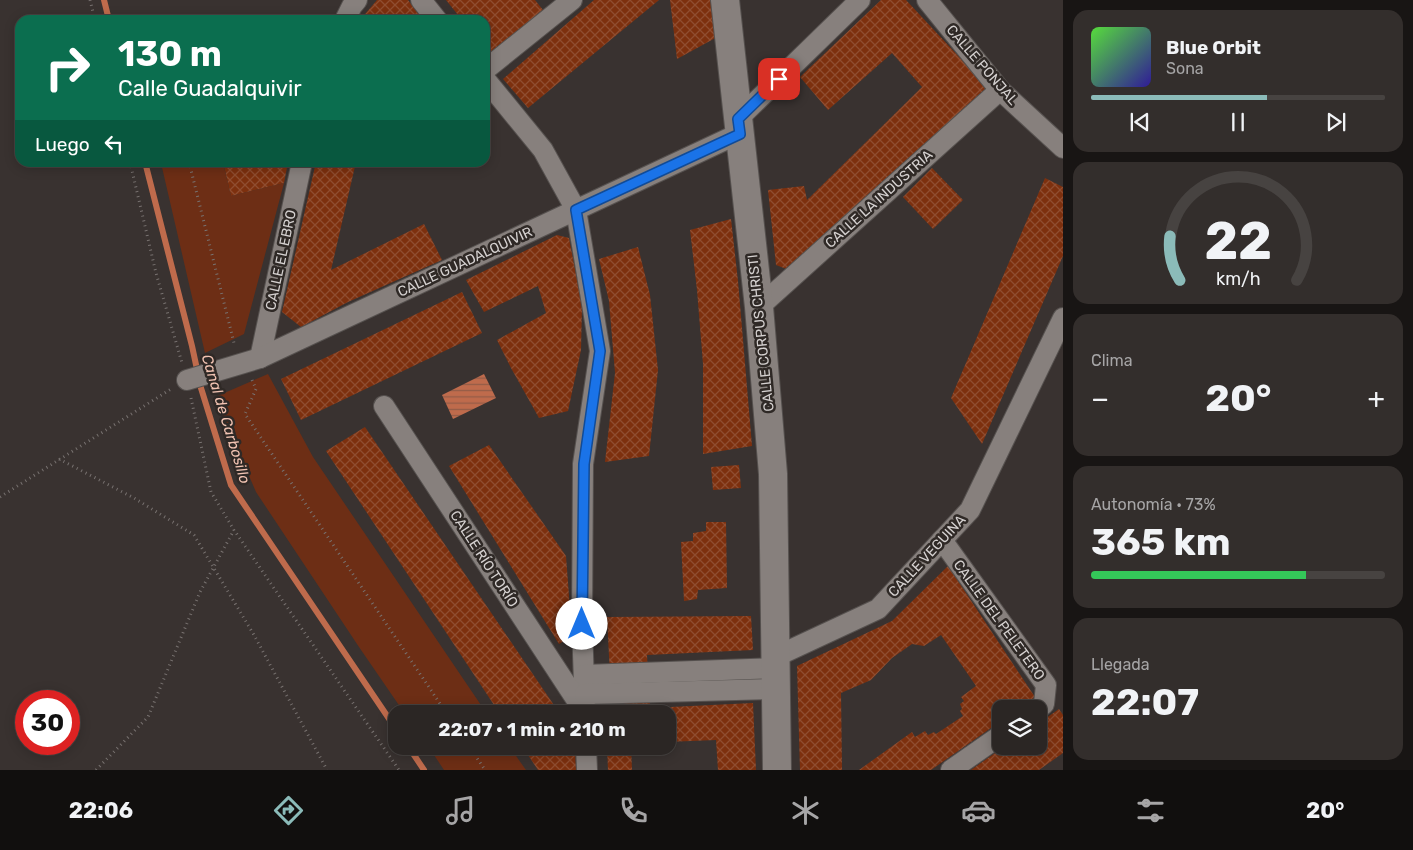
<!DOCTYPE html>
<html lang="es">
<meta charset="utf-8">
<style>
body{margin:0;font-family:Rubik,sans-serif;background:#332e2c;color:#f1f3f6;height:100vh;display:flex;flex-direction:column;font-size:19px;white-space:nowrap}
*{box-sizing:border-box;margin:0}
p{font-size:16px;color:#a6a5a6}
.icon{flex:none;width:28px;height:28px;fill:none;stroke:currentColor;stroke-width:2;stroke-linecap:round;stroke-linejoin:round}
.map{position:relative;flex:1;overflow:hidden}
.sheet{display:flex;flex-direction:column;gap:10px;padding:10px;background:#181514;width:350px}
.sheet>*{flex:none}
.hud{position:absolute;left:15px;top:15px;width:475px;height:152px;border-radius:15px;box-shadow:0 2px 12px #0003,0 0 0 1px #474341;background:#0b6e4f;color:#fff;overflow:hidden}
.tools{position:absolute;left:992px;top:700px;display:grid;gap:10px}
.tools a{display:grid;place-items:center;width:55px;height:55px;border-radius:10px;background:#2b2624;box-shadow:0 2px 12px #0003,0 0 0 1px #474341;font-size:25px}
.speed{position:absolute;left:15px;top:690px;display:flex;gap:10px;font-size:25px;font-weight:700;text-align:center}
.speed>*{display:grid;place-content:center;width:65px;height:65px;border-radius:50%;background:#2b2624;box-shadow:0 2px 12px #0003,0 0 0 1px #474341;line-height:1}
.speed .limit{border:8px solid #d22;background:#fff;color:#111}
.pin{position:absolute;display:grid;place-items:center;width:42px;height:42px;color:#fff;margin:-21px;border-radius:10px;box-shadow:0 2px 8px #0006}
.me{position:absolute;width:55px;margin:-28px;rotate:0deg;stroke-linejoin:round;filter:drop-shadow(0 0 4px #0008)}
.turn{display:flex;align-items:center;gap:18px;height:105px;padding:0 20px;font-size:22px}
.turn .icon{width:65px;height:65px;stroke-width:2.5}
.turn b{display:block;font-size:35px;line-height:42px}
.then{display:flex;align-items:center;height:48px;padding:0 20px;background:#0003;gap:10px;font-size:19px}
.big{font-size:38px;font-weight:700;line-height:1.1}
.sheet .widget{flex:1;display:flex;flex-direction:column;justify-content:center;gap:8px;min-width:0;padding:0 18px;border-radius:15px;background:#332e2c}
.sheet .dial{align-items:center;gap:0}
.dial svg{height:130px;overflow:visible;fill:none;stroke:#474341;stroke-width:7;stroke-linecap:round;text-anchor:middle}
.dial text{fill:#f1f3f6;stroke:none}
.song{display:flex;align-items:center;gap:15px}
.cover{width:60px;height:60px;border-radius:8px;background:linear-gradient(135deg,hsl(110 70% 55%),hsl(250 70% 35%))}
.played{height:5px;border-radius:2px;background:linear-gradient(90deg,#8bbbb9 60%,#474341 60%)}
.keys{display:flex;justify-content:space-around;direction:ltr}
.heat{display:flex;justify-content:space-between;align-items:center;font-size:28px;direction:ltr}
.charge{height:8px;border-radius:4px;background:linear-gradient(90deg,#34c759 73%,#474341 0)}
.trip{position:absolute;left:388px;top:705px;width:288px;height:50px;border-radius:15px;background:#2b2624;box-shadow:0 2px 12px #0003,0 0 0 1px #474341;font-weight:700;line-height:50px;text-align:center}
.menu{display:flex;height:80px;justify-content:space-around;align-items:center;background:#110f0e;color:#a6a5a6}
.menu .icon{width:35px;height:35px}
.menu .selected{color:#8bbbb9}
.menu b{font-size:22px;color:#f1f3f6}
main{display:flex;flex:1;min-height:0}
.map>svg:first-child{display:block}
.green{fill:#6d2e15}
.water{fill:url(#water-rules)}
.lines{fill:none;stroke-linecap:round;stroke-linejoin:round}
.stream{stroke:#bf6b4c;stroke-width:6}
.building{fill:url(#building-cross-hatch)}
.street-casing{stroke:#56514f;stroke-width:22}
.secondary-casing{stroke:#56514f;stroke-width:30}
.path{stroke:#787270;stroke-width:3;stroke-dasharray:1 4;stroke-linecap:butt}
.street{stroke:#87807d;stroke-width:20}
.secondary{stroke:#87807d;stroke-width:28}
.route-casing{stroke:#114b97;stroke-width:12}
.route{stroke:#1a73e8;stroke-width:9}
.labels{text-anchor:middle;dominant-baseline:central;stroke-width:5;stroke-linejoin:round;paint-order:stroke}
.street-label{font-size:14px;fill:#d5d1d0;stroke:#2f2926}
.water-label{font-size:15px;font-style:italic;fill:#f1c3b2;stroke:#2f2926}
</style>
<main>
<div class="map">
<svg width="1063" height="770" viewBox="0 0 1063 770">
<defs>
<pattern id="water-rules" width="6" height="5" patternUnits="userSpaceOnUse" patternTransform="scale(1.25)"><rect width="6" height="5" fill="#bf6b4c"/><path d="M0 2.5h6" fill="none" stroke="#935c47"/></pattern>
<pattern id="building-cross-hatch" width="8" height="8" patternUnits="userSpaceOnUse" patternTransform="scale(1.25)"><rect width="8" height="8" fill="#7d300e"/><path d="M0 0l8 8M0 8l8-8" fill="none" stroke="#8f4d30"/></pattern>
</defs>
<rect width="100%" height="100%" fill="#393230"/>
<g class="green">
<polygon points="161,163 223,163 231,196 284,183 244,334 205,353"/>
<polygon points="268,374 313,457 487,714 405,714 359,647 256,492 215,397"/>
<polygon points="428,746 509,746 526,770 444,770"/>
</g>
<polygon class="water" points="484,374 496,398 453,419 442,395"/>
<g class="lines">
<g class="stream">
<polyline points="104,0 109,20"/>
<polyline points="145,162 192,346 201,388 231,485 396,729"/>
<polyline points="408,746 424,770"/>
</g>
</g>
<g class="building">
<polygon points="377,0 408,0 423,20 360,20"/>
<polygon points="446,0 535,0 543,10 491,54 485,47 485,20 462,20"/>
<polygon points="594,0 659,0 528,108 503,79"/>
<polygon points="670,0 714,0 719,36 677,59"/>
<polygon points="881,0 906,0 988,88 789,270 776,265 768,190 804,186 807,200 922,87 892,53 828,110 800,77"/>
<polygon points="223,162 288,162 284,183 231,196"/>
<polygon points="316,162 356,162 331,270 424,224 442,260 348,302 301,327 282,312"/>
<polygon points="932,168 963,200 933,229 903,197"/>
<polygon points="1045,178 1063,187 1063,256 982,444 951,398"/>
<polygon points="731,219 738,281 752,446 703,454 703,364 697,290 690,230"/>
<polygon points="557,235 569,238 582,305 581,350 568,411 539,418 511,368 497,340 546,313 538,286 484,312 466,280"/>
<polygon points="638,247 650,295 658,370 649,456 605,462 615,373 609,301 599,259"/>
<polygon points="462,292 482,333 301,420 281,379"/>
<polygon points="365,427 560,714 500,714 326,451"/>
<polygon points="489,445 566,556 572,636 559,644 449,466"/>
<polygon points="739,465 741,488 713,490 711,467"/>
<polygon points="706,522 726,522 727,588 698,590 697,599 684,601 681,542 693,541 693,533 706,531"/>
<polygon points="948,566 1035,697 1018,709 1001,709 1001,721 931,770 859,770 912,732 915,737 925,731 928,735 934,732 936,734 963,716 960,711 962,709 960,704 964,701 961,697 976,686 941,635 924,646 912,644 892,658 871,680 841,693 842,770 800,770 797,666 892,621"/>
<polygon points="751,616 753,650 647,655 650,708 753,703 756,770 718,770 716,740 666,742 666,714 612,714 607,617"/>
<polygon points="1059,709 1063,715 1063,753 1039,770 971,770 1005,746 1039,746 1039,723"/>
<polygon points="522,746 575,746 576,770 538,770"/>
<polygon points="607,746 631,746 632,770 608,770"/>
</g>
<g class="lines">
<g class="street-casing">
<g id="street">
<polyline points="421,0 437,20"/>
<polyline points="927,0 1000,90 1063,148"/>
<polyline points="345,20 352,6 357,0"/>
<polyline points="485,70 572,0"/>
<polyline points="485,79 543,150 576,210 600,351 583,464 582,624 585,714"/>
<polyline points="738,119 860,0"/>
<polyline points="759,307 1000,90"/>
<polyline points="260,358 302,162"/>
<polyline points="187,380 260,358 740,133"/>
<polyline points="384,406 585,713"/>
<polyline points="942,540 1046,685 1044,704 1038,709"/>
<polyline points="775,657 878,609 970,510 1063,318"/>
<polyline points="584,675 775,668"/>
<polyline points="585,694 776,689"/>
<polyline points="586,746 587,770"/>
<polyline points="951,770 1001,735"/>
</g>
</g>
<g class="secondary-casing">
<polyline id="secondary" points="725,0 759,307 773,474 777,770"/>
</g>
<g class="path">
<polyline points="90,0 95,20"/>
<polyline points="130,162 156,273 182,363"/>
<polyline points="189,162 234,343"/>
<polyline points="252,380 256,389 245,414 447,714"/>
<polyline points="191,398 211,492 234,530 399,770"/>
<polyline points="59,459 134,498 194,535 254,635 327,770"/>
<polyline points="0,497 171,389"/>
<polyline points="469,746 485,770"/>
<polyline points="96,770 148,717 200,592 234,530"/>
</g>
<use href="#street" class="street"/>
<use href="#secondary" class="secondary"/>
</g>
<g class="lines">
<g class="route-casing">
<polyline id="route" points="582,624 584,464 600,351 576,210 740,134 738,119 779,79"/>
</g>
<use href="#route" class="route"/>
</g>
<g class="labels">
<g class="street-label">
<text transform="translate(982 65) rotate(49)">CALLE PONJAL</text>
<text transform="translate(879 199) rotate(-42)">CALLE LA INDUSTRIA</text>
<text transform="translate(281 260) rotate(-78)">CALLE EL EBRO</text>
<text transform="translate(465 262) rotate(-25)">CALLE GUADALQUIVIR</text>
<text transform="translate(761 333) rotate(-96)">CALLE CORPUS CHRISTI</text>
<text transform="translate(927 556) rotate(-47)">CALLE VEGUINA</text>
<text transform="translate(484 559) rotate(57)">CALLE RÍO TORÍO</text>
<text transform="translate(999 620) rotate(54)">CALLE DEL PELETERO</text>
</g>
<g class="water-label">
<text transform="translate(226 419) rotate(73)">Canal de Carbosillo</text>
</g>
</g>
</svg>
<div class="tools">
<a><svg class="icon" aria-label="layers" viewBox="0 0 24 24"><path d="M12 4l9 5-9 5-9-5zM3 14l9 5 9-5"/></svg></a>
</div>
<div class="speed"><div class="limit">30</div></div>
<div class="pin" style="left:779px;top:79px;background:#d93025"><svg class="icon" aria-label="arrive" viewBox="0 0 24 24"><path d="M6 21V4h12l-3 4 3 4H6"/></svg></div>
<svg class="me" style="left:582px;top:624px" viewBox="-20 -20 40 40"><circle r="19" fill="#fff"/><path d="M0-13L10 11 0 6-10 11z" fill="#1a73e8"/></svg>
<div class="trip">22:07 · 1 min · 210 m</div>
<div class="hud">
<div class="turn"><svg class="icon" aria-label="right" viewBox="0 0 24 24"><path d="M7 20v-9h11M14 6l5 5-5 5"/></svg><div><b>130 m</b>Calle Guadalquivir</div></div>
<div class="then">Luego<svg class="icon" aria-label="left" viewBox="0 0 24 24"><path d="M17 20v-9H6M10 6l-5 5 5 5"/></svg></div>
</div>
</div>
<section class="sheet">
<div class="widget">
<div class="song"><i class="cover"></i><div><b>Blue Orbit</b><p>Sona</p></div></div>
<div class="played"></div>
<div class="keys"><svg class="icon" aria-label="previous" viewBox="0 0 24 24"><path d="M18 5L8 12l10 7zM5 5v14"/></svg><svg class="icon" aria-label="pause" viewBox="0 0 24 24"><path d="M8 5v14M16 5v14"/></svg><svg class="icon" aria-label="next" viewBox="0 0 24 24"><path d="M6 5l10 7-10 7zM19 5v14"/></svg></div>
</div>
<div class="widget dial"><svg viewBox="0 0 100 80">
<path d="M14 69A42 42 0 1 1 86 69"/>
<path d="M14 69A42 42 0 0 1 8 42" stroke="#8bbbb9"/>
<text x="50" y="56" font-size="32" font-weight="700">22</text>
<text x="50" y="72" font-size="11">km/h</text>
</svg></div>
<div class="widget"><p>Clima</p>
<div class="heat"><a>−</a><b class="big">20°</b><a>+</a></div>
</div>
<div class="widget"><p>Autonomía · 73%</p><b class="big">365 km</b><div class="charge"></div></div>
<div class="widget"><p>Llegada</p><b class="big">22:07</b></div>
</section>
</main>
<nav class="menu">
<b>22:06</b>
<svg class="icon selected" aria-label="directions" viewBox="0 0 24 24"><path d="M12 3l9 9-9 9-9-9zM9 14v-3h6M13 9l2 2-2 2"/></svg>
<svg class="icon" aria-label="music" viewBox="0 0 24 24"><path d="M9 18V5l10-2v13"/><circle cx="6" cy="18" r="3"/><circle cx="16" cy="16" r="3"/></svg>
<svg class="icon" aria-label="phone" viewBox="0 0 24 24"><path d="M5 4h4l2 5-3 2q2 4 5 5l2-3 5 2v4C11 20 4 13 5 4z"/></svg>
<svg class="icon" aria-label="climate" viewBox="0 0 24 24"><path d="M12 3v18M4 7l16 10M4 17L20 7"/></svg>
<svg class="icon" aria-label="car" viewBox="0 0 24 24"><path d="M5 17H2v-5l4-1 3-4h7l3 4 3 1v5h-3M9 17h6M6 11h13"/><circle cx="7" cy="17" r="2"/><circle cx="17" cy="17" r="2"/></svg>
<svg class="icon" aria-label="filters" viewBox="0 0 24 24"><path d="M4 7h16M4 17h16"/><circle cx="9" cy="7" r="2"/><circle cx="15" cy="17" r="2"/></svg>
<b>20°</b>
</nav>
